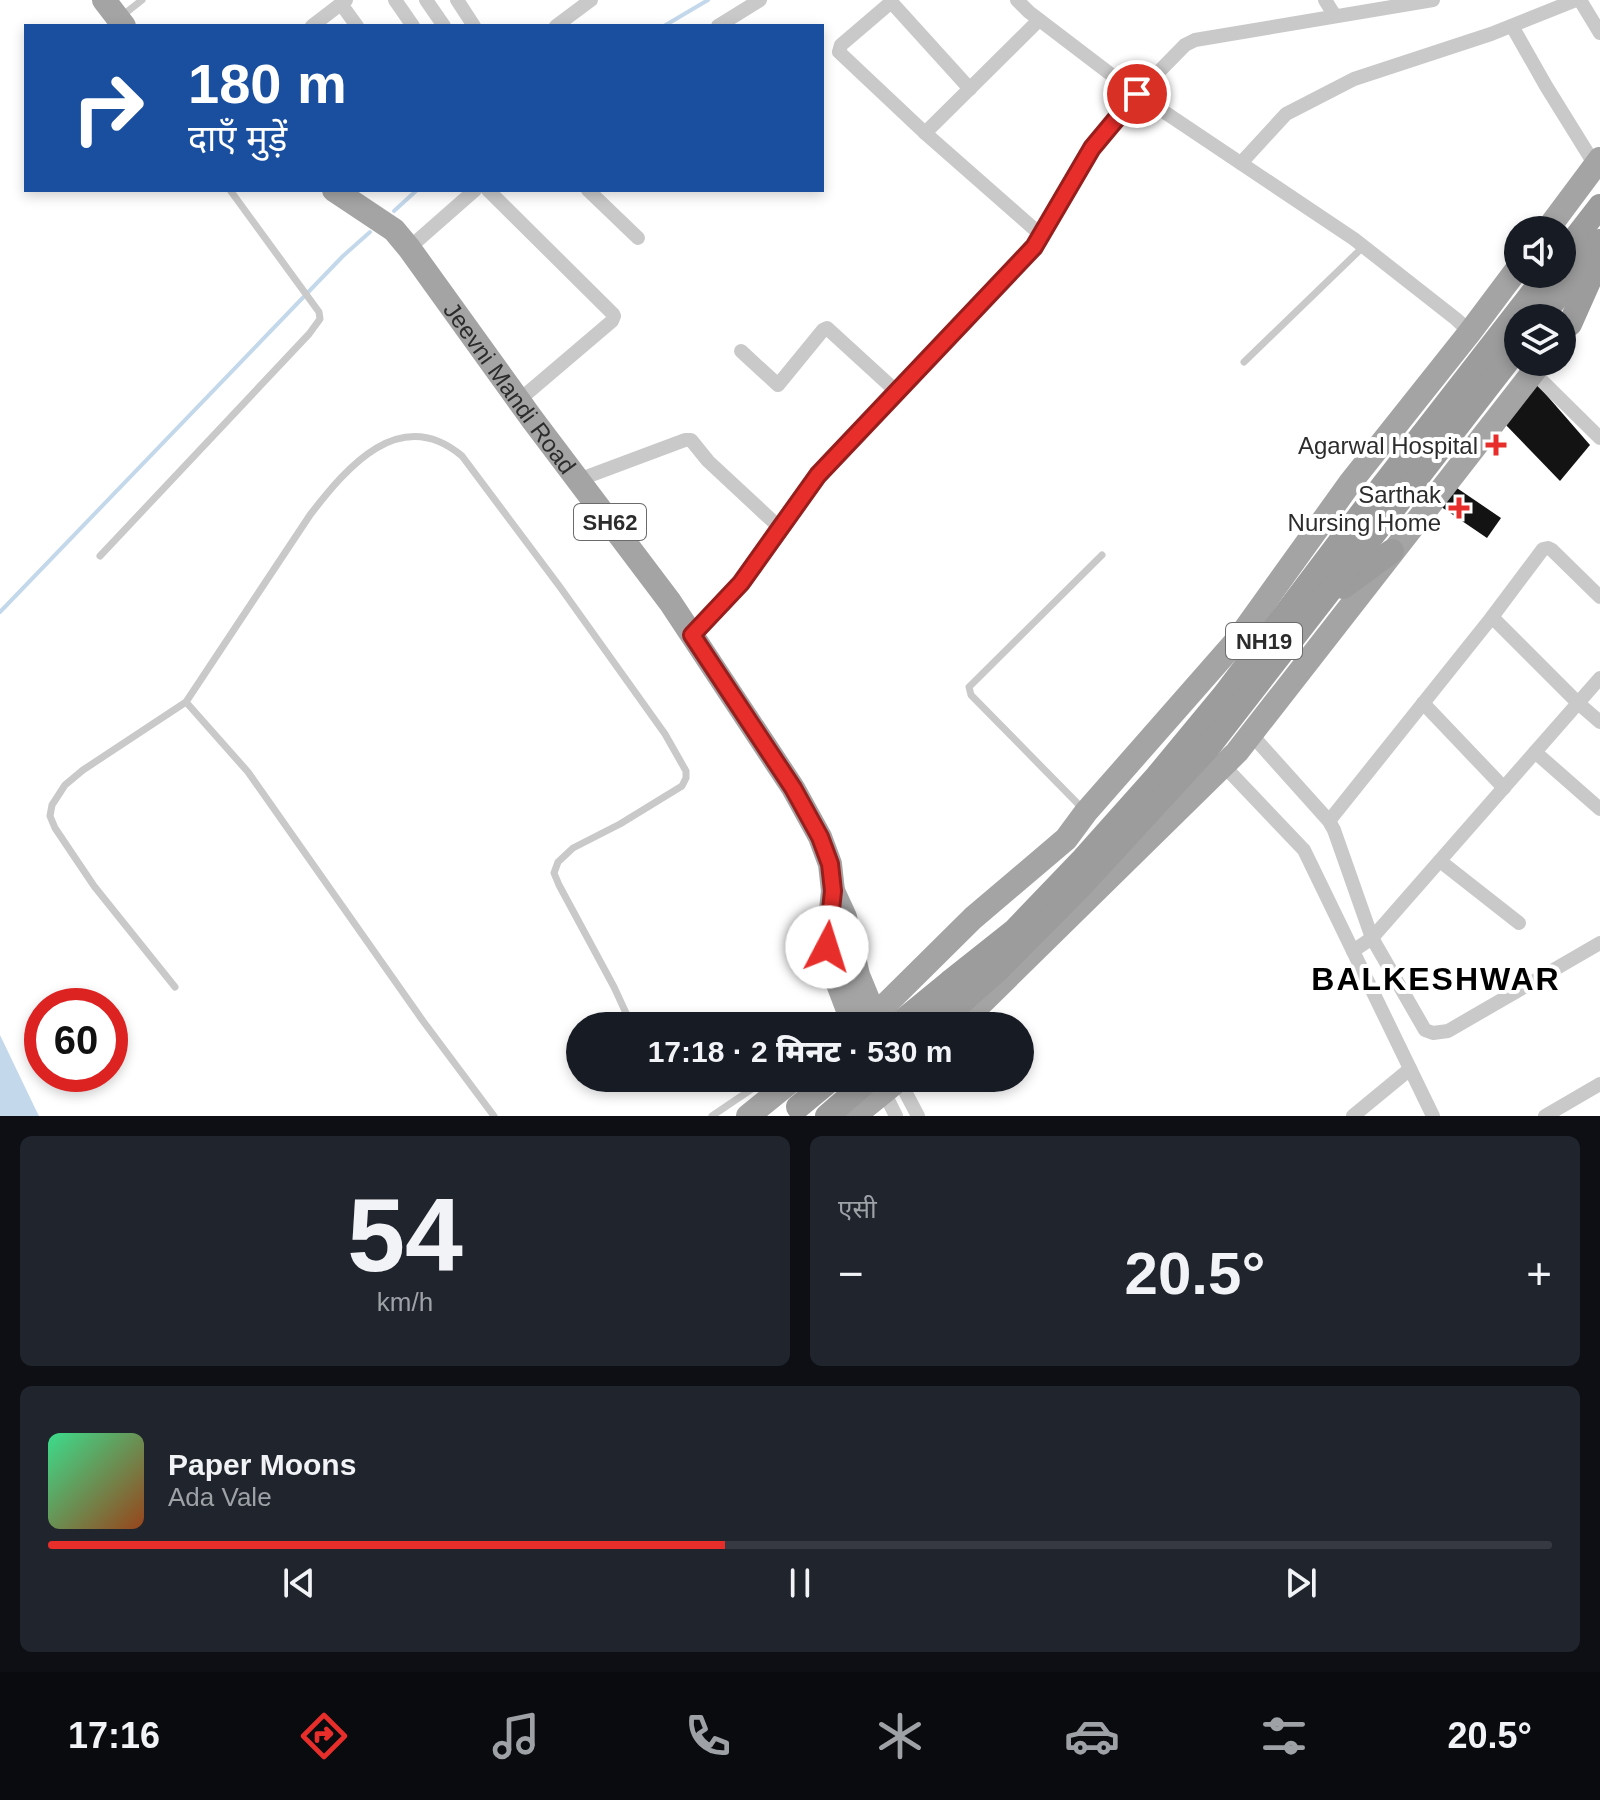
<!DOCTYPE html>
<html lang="hi">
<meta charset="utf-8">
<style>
body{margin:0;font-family:Arial,"Noto Sans Devanagari",sans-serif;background:#20242c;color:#f1f3f6;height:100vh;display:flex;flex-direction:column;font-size:30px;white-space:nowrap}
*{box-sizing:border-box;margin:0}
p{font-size:26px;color:#9ea1a6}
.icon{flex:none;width:44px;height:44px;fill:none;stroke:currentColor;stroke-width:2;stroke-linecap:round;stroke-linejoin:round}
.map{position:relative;height:1116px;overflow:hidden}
.sheet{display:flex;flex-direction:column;gap:20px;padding:20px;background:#0d0f14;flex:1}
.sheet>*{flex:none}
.guide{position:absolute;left:24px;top:24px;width:800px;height:168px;border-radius:0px;box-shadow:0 4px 12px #0003;background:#1a4fa0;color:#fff;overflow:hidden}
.controls{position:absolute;left:1504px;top:216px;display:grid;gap:16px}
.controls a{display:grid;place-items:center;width:72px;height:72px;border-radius:50%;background:#171b24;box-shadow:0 4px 12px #0003;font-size:40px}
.speed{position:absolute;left:24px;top:988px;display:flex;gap:16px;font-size:40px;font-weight:700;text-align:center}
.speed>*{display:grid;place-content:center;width:104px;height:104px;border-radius:50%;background:#171b24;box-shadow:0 4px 12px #0003;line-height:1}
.speed .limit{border:12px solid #d22;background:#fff;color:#111}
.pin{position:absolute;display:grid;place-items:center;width:68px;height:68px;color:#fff;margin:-34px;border:4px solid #fff;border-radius:50%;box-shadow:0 2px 8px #0007}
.me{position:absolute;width:88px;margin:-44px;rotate:5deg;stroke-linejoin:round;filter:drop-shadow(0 0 6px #0008)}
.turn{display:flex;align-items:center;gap:28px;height:168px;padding:0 32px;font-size:36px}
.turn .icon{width:104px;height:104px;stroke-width:2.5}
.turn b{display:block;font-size:56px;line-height:68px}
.big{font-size:60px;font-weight:800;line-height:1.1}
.sheet .widget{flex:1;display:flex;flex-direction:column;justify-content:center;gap:12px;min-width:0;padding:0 28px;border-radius:12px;background:#20242c}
.sheet .dial{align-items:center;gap:0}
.dial b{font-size:104px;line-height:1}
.song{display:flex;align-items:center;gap:24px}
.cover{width:96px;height:96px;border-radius:12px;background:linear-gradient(135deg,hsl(150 70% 55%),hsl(20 70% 35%))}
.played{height:8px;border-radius:4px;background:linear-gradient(90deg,#e72e2b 45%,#363941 45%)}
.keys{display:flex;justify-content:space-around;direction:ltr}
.heat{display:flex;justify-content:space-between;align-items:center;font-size:44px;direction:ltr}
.sheet .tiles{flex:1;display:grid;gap:20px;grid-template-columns:1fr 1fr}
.widget:last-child{grid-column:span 2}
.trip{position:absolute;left:566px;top:1012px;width:468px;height:80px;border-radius:40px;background:#171b24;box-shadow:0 4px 12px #0003;font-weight:800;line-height:80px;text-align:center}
.tabs{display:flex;height:128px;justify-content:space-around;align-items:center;background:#090b0e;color:#9ea1a6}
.tabs .icon{width:56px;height:56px}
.tabs .current{color:#e72e2b}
.tabs b{font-size:36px;color:#f1f3f6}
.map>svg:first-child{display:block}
.water{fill:#c4d8eb}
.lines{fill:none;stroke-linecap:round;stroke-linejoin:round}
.stream{stroke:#c4d8eb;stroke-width:4}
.building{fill:#131313}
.service{stroke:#c9c9c9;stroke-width:7}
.minor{stroke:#c9c9c9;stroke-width:14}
.primary{stroke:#a4a4a4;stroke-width:24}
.trunk{stroke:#9c9c9c;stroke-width:24}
.trunk-bridge{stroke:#9c9c9c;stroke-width:24}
.route-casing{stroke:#961e1c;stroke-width:20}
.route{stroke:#e72e2b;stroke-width:14}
.poi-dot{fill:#e72e2b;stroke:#fff;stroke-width:3}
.labels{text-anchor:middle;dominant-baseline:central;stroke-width:8;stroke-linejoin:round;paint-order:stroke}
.shield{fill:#fff;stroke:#6b6b6b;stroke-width:2}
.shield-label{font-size:22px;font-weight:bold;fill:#2c2c2c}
.street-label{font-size:24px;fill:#2c2c2c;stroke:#fff}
.poi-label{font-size:24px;fill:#2c2c2c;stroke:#fff;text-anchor:end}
.district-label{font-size:32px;font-weight:bold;letter-spacing:2px;fill:#000;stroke:#fff}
</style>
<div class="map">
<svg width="1600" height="1116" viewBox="0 0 1600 1116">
<rect width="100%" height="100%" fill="#fff"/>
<polygon class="water" points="0,1035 35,1108 39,1116 0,1116"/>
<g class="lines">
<g class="stream">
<polyline points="664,26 708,0"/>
<polyline points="394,211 417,190"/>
<polyline points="0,612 343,256 370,232"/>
</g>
</g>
<g class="building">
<polygon points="1536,383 1590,445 1560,481 1503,422"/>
<polygon points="1451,484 1501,518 1487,538 1437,504"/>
</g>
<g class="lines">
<g class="service">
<polyline points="123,15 142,0"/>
<polyline points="1244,362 1363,247"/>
<polyline points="100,556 309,334 320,319 319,312 230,190"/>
<polyline points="186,702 248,772 423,1021 494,1116"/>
<polyline points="1084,810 971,695 969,687 1102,555"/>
<path d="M175,987L94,886L55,828L50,816L52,805L65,785L83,770L186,702L310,515C347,467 400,404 462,456L560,587L665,734L686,771V778L682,786L620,824L573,848L558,862L554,873L559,885L614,987L632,1026"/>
<polyline points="712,1116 768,1078"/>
</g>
<g class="minor">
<polyline points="395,0 413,26"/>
<polyline points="426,0 444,26"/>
<polyline points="457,0 474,26"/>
<polyline points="1017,0 1029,12 1130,89 1354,239 1456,319 1470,332"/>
<polyline points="1325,0 1335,16"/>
<polyline points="1580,0 1600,33"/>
<polyline points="341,4 357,26"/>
<polyline points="1039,20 925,133 1041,235"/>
<polyline points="312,26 346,0"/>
<polyline points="556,26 591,0"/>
<polyline points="718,26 760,0"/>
<polyline points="1512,26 1546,86 1595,165"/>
<polyline points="925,133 839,52 841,45 889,4 893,4 970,89"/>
<polyline points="1241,163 1286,114 1354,79 1491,34 1576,0"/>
<polyline points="488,190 613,314 614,316 612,321 518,401"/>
<polyline points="588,190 638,238"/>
<polyline points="409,248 475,190"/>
<polyline points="741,351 778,385 823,330 827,328 897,392"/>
<polyline points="1533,372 1600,438"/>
<polyline points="578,480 685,440 691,440 708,461 780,528"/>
<polyline points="1492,617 1578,703 1600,722"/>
<polyline points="692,635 741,583 818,475 1034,247 1092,148 1137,94 1185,45 1195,40 1433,0"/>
<polyline points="1423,703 1504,788"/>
<polyline points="1251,734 1329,821 1334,830 1372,938 1425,1030 1433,1033 1448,1031 1600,943"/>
<polyline points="1535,752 1600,809"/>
<polyline points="1224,766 1304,850 1433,1116"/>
<polyline points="1329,821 1492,617 1543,549 1548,548 1552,550 1600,597"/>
<polyline points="1440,861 1519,923"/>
<polyline points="1353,951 1372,938 1600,678"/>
<polyline points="899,1080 918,1116"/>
<polyline points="884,1092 896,1116"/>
<polyline points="1353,1116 1410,1069"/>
<polyline points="1545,1116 1600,1084"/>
</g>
<g class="primary">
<polyline points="104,0 124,26"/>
<path id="s1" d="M334,190L394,230L409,248L532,419L670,602L793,788L820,837L830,864L833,891L827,947L838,984L854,1026"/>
<polyline points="1547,230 1600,159"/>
<polyline points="833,891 845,917 858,975 879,1026"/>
<polyline points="860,1026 875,1015 973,918 1066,839 1086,812 1238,639 1350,483 1470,332 1518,268"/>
<polyline points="958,1026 1237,752 1541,362"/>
<polyline points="748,1116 795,1078"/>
<polyline points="854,1116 901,1078"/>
</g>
<g class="trunk">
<polyline points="1562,255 1600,206"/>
<polyline points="1541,318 1600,241"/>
<polyline points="1570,324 1599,259"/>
<polyline points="1343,587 1392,551"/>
<polyline points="951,981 1014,931 1083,859 1157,776 1224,695 1363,511 1547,274"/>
<polyline points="965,999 998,970 1082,885 1208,748 1518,348"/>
</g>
<g class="trunk-bridge">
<polyline points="896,1026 951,981"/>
<polyline points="933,1026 965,999"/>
<polyline points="798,1107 833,1078"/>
<polyline points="827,1116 871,1078"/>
</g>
</g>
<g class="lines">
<g class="route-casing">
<polyline id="route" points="827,947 833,891 830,864 820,837 793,788 692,635 741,583 818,475 1034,247 1092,148 1137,94"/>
</g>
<use href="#route" class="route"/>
</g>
<g class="poi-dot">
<path d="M1492 433h8v8h8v8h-8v8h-8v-8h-8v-8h8z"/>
<path d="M1455 496h8v8h8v8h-8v8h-8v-8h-8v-8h8z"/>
</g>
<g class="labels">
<g class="shield">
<rect x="574" y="504" width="72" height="36" rx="6"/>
<rect x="1226" y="623" width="76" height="36" rx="6"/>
</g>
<g class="shield-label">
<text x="610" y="522">SH62</text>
<text x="1264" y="641">NH19</text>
</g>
<g class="street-label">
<text stroke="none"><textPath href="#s1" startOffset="268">Jeevni Mandi Road</textPath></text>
</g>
<g class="poi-label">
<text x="1478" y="445">Agarwal Hospital</text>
<text x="1441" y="494">Sarthak<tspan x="1441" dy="28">Nursing Home</tspan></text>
</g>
<g class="district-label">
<text x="1436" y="979">BALKESHWAR</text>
</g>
</g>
</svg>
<div class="controls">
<a><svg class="icon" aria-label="sound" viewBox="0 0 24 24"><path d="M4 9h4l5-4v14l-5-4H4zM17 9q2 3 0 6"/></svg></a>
<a><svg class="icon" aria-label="layers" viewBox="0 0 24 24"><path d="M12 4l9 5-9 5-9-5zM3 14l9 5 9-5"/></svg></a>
</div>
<div class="speed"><div class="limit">60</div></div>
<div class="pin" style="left:1137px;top:94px;background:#d93025"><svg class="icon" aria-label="arrive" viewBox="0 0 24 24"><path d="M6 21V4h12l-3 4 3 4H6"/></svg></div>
<svg class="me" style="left:827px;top:947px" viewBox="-20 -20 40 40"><circle r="19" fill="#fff"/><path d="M0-13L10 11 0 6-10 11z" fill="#e72e2b"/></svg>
<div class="trip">17:18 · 2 मिनट · 530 m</div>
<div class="guide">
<div class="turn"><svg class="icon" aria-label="right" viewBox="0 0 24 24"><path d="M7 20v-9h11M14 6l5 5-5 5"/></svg><div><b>180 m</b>दाएँ मुड़ें</div></div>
</div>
</div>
<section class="sheet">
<div class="tiles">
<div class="widget dial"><b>54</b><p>km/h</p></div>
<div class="widget"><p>एसी</p>
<div class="heat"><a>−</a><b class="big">20.5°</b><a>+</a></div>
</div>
<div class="widget">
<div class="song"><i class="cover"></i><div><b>Paper Moons</b><p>Ada Vale</p></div></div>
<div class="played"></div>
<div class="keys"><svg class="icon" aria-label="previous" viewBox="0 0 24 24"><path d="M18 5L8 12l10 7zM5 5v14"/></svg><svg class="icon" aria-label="pause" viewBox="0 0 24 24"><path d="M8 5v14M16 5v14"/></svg><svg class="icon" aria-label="next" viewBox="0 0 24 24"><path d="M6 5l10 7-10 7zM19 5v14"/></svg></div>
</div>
</div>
</section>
<nav class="tabs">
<b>17:16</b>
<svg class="icon current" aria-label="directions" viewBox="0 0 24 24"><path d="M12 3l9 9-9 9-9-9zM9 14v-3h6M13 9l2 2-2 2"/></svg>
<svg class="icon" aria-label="music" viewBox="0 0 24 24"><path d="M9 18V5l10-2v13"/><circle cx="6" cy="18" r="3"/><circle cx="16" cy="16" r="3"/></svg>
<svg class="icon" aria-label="phone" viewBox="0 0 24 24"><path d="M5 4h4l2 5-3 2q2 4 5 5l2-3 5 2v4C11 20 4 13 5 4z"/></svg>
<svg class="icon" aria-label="climate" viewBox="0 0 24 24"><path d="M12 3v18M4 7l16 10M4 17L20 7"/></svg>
<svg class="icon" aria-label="car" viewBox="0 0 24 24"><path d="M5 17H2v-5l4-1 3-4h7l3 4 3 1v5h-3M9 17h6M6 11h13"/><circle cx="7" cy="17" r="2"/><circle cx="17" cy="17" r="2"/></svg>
<svg class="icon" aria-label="filters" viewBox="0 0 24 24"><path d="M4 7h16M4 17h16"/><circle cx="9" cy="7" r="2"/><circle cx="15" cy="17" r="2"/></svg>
<b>20.5°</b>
</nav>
